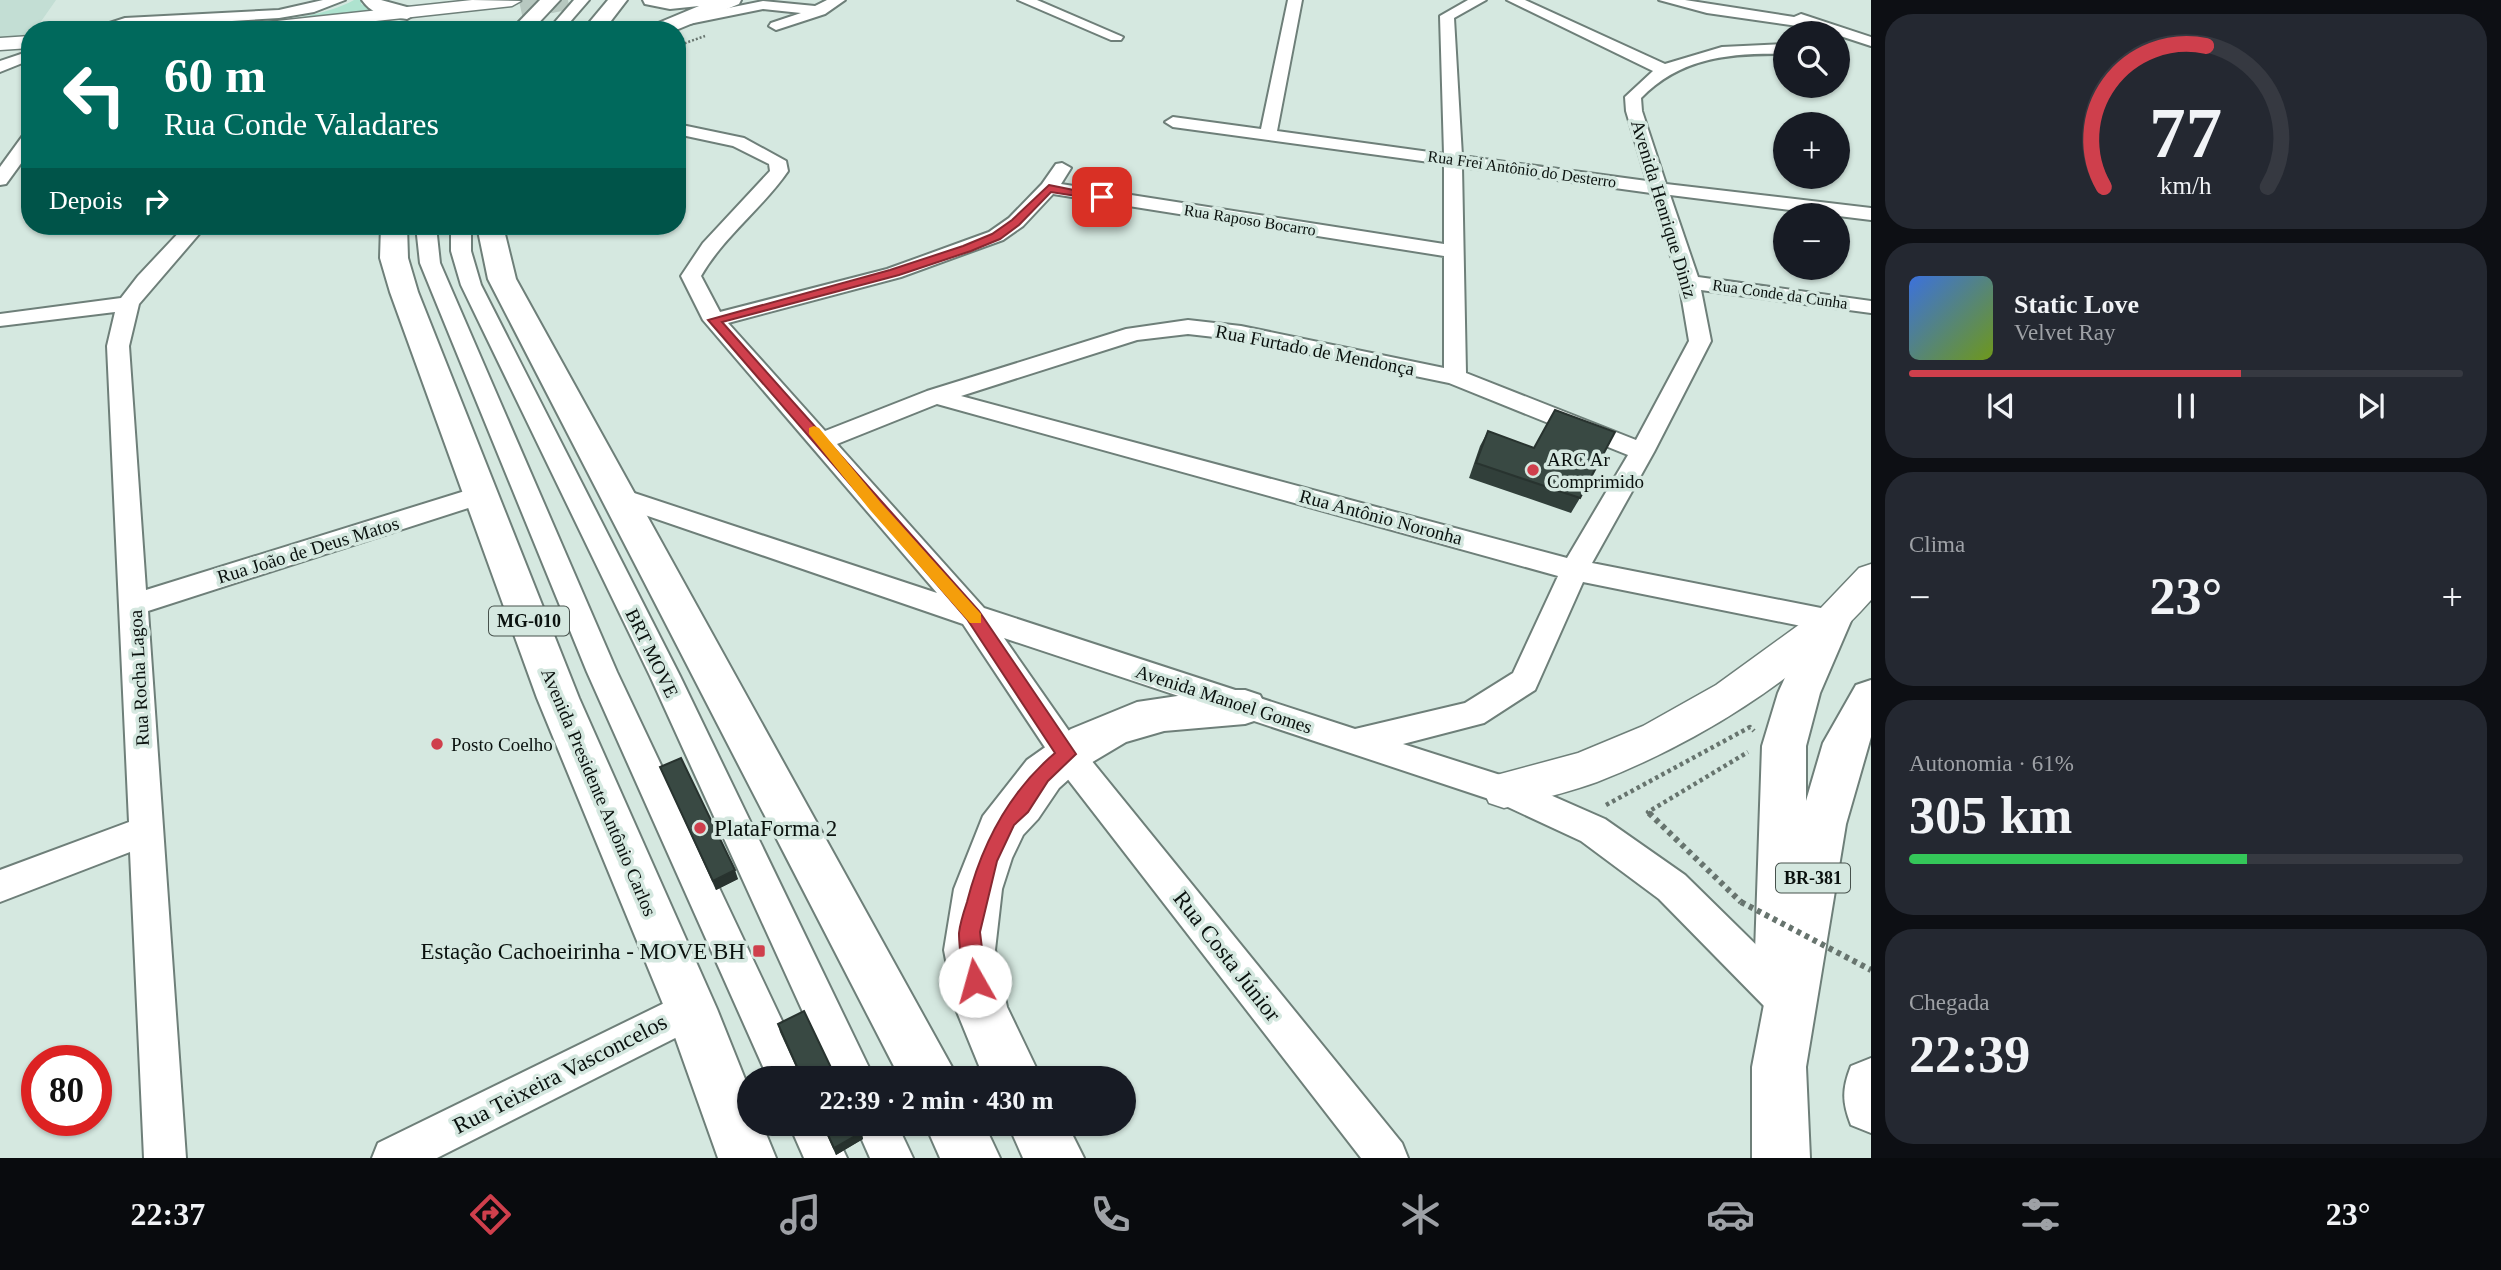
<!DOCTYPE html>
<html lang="pt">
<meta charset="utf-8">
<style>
body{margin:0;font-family:"Times New Roman",serif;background:#242831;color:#f1f3f6;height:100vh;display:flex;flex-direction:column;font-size:26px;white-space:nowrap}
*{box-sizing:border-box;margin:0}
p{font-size:23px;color:#9ea1a6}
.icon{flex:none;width:38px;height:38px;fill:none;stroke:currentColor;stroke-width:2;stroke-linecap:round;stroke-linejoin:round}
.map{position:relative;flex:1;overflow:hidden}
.sheet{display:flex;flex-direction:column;gap:14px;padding:14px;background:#0d0f14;width:630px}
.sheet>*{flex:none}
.banner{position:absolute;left:21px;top:21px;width:665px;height:214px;border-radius:28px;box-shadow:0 2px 5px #0004;background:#00695c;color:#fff;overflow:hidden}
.controls{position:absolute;left:1773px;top:21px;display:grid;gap:14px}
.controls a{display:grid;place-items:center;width:77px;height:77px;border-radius:50%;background:#171b24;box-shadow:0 2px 5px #0004;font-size:35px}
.speed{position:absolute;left:21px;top:1045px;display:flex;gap:14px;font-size:35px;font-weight:700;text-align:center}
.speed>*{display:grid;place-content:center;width:91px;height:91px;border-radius:50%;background:#171b24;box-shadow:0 2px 5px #0004;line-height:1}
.speed .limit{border:10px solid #d22;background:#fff;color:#111}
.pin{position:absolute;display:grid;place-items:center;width:60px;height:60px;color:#fff;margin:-30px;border-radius:14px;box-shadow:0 4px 10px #0006}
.me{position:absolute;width:77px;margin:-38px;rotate:353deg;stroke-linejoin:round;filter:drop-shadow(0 0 5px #0008)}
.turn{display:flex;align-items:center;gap:24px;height:147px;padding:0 28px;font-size:32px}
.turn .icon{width:91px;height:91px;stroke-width:2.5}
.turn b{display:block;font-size:49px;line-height:60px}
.then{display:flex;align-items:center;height:66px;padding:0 28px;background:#0003;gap:14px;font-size:26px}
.big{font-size:52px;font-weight:600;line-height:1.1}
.sheet .widget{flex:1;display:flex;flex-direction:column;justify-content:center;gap:10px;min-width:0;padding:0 24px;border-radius:28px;background:#242831}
.sheet .dial{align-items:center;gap:0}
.dial svg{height:182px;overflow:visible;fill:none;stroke:#363941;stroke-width:7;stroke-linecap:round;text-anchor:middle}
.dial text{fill:#f1f3f6;stroke:none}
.song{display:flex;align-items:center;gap:21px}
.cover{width:84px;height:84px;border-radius:10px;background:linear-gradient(135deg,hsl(220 70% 55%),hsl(80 70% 35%))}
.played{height:7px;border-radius:4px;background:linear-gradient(90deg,#cf3f4c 60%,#363941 60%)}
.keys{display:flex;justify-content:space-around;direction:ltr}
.heat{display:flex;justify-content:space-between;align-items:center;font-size:38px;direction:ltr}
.charge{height:10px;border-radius:5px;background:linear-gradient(90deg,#34c759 61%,#363941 0)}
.trip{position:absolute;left:737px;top:1066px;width:399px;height:70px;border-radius:35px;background:#171b24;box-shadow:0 2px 5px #0004;font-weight:600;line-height:70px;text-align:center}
.tabs{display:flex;height:112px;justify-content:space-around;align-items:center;background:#090b0e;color:#9ea1a6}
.tabs .icon{width:49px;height:49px}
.tabs .active{color:#cf3f4c}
.tabs b{font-size:32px;color:#f1f3f6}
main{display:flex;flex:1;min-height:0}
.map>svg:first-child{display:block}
.built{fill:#c3ded4}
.green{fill:#aee3cf}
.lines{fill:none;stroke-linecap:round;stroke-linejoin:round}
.major-tunnel{stroke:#b7c8c0;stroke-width:19;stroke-dasharray:19 10;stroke-linecap:butt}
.minor-casing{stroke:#6e7f79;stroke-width:4}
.major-casing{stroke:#6e7f79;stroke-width:3}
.highway-casing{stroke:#6e7f79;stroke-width:4}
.path-far2{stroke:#67746e;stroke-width:2.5;stroke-dasharray:2 2;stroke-linecap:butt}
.path-far1{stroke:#67746e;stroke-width:4.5;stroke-dasharray:3.5 3.5;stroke-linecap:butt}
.path{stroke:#67746e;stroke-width:6;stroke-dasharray:4.5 4.5;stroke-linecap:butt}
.minor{fill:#fff;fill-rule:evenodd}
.major{fill:#fff;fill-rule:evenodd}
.highway{fill:#fff;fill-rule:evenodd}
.path-bridge{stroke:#67746e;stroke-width:6;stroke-dasharray:4.5 4.5;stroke-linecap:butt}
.wall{fill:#313f3a}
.shaded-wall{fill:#28332f}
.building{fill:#394943;stroke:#28332f;stroke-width:2}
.route{fill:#cf3f4c;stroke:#872931;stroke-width:2}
.slow{fill:#f59e0b}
.poi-dot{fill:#cf3f4c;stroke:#d5e8e0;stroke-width:2.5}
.labels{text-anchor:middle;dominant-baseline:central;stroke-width:7;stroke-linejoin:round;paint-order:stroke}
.far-street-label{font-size:16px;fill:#0a110e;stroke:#d5e8e0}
.shield{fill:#d5e8e0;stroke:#47524d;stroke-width:2}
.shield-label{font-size:18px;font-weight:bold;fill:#0a110e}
.street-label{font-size:19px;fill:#0a110e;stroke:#d5e8e0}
.poi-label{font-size:19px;fill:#0a110e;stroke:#d5e8e0;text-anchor:start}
.near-poi-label{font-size:23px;fill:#0a110e;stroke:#d5e8e0;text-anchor:start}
.near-street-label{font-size:23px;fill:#0a110e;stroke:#d5e8e0}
</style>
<main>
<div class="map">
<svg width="1871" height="1158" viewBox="0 0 1871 1158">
<rect width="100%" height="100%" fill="#d5e8e0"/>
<polygon class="built" points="0,0 56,0 35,30 30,30 30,37 0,37"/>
<path class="green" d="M354,0H362L361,4L379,12L250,24L118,30C188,17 294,33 354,0Z"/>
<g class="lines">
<polyline class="major-tunnel" points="521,10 568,0"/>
<g class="minor-casing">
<g id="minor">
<polygon points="323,0 345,0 314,12 279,18 88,30 125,18 279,10"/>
<polygon points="574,0 589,0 563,30 548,30"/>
<polygon points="827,0 845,0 825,14 776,30 769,26 771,23 801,13 763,9 679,26 672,22 679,18 763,1 815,6"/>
<polygon points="1018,0 1037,0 1123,37 1121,40 1111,40"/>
<path d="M1288,0H1302L1277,131L1444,154L1440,16L1468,0H1486L1454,18L1462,156L1647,181L1626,111L1625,97L1653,71L1507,0H1525L1665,64L1722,47L1785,44V54C1731,53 1681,57 1641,98L1642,111L1666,184L1871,208V220L1670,195L1698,277L1871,301V313L1701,290L1711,341L1654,452L1592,563L1831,610L1841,613L1846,621L1841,629L1831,632L1583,582L1535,690L1484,723L1403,744L1516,780L1605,819L1685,875L1794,982L1799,995L1794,1008L1780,1014L1766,1008L1659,899L1581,841L1495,801L1004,638L1078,744L1402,1143L1408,1158H1361L1056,764L963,624L607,502L603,496L607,490L616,487L625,490L937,593L703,320L681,276L703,243L770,171L769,164L733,146L677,134V124L744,138L786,161L788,171C762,209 724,236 701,276L720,312L887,269L989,232L1009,218L1042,184L1056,164L1062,163L1071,168L1061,184L1444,244V164L1173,127L1165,122L1173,117L1261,129ZM1462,167L1651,193L1679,282L1689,341L1636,440L1466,373ZM1053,194L1444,256V368L1241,326L1188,320L1126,329L927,391L825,431L728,323L901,277L1003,240L1023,226ZM1188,334L1241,340L1449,383L1628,455L1567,558L961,396L1137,340ZM937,404L1558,576L1513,673L1465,703L1355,729L984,608L837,444Z"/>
<polygon points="1659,0 1685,0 1794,17 1801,14 1871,37 1871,46 1819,29 1707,13"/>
<polygon points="30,51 30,60 0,72 0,61"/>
<polygon points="30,133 30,151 6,184 0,185 0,167 24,134"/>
<polygon points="185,226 206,226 139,304 129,346 146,590 481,486 490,489 494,495 490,501 148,611 186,1158 144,1158 130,852 0,902 0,870 129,822 107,346 115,312 0,326 0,314 121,298 138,276"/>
<polygon points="416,226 436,226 440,263 617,672 809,1078 768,1078 587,672 420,263"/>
<polygon points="451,226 471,226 471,251 481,285 680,676 874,1078 833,1078 650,676 461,285 451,251"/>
<polygon points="691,990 705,995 710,1009 705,1023 437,1158 372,1158 378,1143"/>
<polygon points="789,1124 831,1124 847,1158 804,1158"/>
<polygon points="855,1124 897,1124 913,1158 870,1158"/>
</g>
</g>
<g class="major-casing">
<g id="major">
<polygon points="472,0 521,1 512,6 294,30 232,30 241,25"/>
<polygon points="30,36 30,48 0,50 0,38"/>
<path d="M1871,564V600C1801,679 1695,744 1597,782C1567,793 1535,800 1504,808L1489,803L1483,790L1489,777L1578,753L1643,726L1716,685L1818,611L1859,568Z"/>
</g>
</g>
<g class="highway-casing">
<g id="highway">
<path d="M362,0H381L414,9L417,13L407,19C388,16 373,16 362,0Z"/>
<polygon points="540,0 560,0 532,30 511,30"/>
<polygon points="608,0 627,0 604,30 583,30"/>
<polygon points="643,0 741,0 739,4 676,30 648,30 651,26 699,6 670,9 645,4"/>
<polygon points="381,226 407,226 408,258 418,292 579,698 717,1009 749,1089 749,1124 762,1124 776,1158 718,1158 665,1009 537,698 390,292 380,258"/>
<polygon points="477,226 503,226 516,279 958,1078 900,1078 488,279"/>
<polygon points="1831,606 1845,610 1851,621 1820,693 1806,746 1806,801 1823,743 1856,685 1871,680 1871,737 1846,824 1806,1067 1810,1158 1752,1158 1752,1067 1770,973 1763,971 1755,953 1762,746 1778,693 1811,621 1817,610"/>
<polygon points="1218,690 1245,690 1260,695 1266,707 1260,719 1245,724 1164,731 1126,742 1079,770 1059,788 1038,819 1023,835 1012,858 1002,889 995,950 1007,1007 1041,1078 984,1078 955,1007 944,950 954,889 983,816 1027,760 1071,729 1137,702"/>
<path d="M1871,1058V1133L1851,1125C1842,1102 1842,1089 1851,1066Z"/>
<polygon points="925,1124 984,1124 1000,1158 940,1158"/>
<polygon points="1008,1124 1067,1124 1084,1158 1023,1158"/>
</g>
</g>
<polyline class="path-far2" points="677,46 705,36"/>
<g class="path-far1">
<polyline points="1606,805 1750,727 1754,731"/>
<polyline points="1650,814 1648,812 1748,752"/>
</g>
<polyline class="path" points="1649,813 1741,902"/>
<use href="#minor" class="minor"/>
<use href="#major" class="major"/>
<use href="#highway" class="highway"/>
<polyline class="path-bridge" points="1741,902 1871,970"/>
</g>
<g class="wall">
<polygon points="1488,431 1580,498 1571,513 1469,478 1480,446"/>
<polygon points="660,767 738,879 716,890 664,776"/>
<polygon points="778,1024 836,1078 801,1078 780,1032"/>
<polygon points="822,1124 857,1124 863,1139 836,1155"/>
</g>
<g class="shaded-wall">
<polygon points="735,870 738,879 716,890 713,881"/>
<polygon points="862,1132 863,1139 836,1155 834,1148"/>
</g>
<g class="building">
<polygon points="1555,410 1615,432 1580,498 1476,463 1488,431 1534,448"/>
<polygon points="681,758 735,870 713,881 660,767"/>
<polygon points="804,1011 836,1078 802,1078 778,1024"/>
<polygon points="823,1124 857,1124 862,1132 834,1148"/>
</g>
<path class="route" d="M1049,185L1108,197L1102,200L1051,192L1019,225L1000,239L971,251L899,275L722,322L979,611L1076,754L1048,781L1028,812L1014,825L997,861L980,932L986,981L982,989L975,992L967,989L964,981C962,966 959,948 959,933C960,923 964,911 967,902C982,843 1009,792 1055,753L967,619L708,320L890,270L963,246L992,234L1012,220Z"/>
<polygon class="slow" points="814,426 819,428 881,503 981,614 981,623 970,623 870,510 809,434 809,428"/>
<g class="poi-dot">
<circle cx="1533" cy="470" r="7"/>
<circle cx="437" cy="744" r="7"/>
<circle cx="700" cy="828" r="7"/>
<rect x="752" y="944" width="14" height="14" rx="3.5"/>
</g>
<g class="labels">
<g class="far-street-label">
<text transform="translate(1522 169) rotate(8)">Rua Frei Antônio do Desterro</text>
<text transform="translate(1250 220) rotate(9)">Rua Raposo Bocarro</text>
<text transform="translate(1780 294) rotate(8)">Rua Conde da Cunha</text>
</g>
<g class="shield">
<rect x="489" y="606.5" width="80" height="29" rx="5"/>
<rect x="1776" y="863.5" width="74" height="29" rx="5"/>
</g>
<g class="shield-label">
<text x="529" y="621">MG-010</text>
<text x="1813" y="878">BR-381</text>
</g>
<g class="street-label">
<text transform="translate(1664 209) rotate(73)">Avenida Henrique Diniz</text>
<text transform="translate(1315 350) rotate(11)">Rua Furtado de Mendonça</text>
<text transform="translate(1381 517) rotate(15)">Rua Antônio Noronha</text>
<text transform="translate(308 550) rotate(-17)">Rua João de Deus Matos</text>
<text transform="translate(652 653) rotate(64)">BRT MOVE</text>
<text transform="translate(139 678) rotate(-93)">Rua Rocha Lagoa</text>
<text transform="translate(1224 699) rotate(18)">Avenida Manoel Gomes</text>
<text transform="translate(599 792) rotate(67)">Avenida Presidente Antônio Carlos</text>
</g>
<g class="poi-label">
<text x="1547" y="459">ARC Ar<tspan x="1547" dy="22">Comprimido</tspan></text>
<text x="451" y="744">Posto Coelho</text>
</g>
<g class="near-poi-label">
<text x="714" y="828">PlataForma 2</text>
<text x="745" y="951" text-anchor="end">Estação Cachoeirinha - MOVE BH</text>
</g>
<g class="near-street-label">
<text transform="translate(1227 956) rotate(52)">Rua Costa Júnior</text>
<text transform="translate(560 1074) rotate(-27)">Rua Teixeira Vasconcelos</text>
</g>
</g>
</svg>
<div class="controls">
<a><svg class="icon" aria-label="search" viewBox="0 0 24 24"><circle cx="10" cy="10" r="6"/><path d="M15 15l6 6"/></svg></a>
<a>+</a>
<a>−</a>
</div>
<div class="speed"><div class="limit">80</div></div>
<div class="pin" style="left:1102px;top:197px;background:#d93025"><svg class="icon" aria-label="arrive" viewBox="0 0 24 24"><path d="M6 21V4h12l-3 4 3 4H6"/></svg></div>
<svg class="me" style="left:975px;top:981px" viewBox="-20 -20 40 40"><circle r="19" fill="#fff"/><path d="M0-13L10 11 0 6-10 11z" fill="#cf3f4c"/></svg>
<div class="trip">22:39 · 2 min · 430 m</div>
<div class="banner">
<div class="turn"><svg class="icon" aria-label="left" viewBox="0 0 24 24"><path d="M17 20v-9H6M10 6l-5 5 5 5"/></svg><div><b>60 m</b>Rua Conde Valadares</div></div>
<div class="then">Depois<svg class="icon" aria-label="right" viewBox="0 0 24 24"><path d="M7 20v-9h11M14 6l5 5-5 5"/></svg></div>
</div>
</div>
<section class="sheet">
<div class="widget dial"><svg viewBox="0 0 100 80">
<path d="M14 69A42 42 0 1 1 86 69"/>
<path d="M14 69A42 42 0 0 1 59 7" stroke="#cf3f4c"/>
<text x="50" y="56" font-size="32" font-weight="700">77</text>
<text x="50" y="72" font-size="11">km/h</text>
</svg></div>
<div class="widget">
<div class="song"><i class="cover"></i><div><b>Static Love</b><p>Velvet Ray</p></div></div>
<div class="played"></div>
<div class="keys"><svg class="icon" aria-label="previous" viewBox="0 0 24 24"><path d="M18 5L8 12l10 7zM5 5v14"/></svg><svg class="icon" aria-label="pause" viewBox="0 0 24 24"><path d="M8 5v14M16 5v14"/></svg><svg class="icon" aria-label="next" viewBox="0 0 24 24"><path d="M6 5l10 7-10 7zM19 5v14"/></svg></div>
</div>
<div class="widget"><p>Clima</p>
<div class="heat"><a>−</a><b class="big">23°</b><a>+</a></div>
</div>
<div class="widget"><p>Autonomia · 61%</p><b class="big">305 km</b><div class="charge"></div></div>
<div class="widget"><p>Chegada</p><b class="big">22:39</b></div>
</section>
</main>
<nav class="tabs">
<b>22:37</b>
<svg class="icon active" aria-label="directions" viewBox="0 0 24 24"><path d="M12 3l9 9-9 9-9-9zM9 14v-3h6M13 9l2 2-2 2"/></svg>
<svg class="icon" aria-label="music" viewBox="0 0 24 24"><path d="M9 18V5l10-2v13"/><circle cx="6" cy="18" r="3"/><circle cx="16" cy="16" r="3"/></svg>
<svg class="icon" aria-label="phone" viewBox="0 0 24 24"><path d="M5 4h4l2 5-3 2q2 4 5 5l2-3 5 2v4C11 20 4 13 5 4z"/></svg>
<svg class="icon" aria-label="climate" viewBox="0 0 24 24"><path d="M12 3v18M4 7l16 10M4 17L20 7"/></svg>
<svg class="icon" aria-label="car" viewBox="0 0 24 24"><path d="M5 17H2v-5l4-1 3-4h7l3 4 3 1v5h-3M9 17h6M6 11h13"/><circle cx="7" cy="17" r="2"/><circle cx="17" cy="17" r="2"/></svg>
<svg class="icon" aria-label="filters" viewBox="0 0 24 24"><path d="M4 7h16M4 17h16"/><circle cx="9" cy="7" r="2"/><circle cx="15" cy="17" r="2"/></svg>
<b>23°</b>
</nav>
